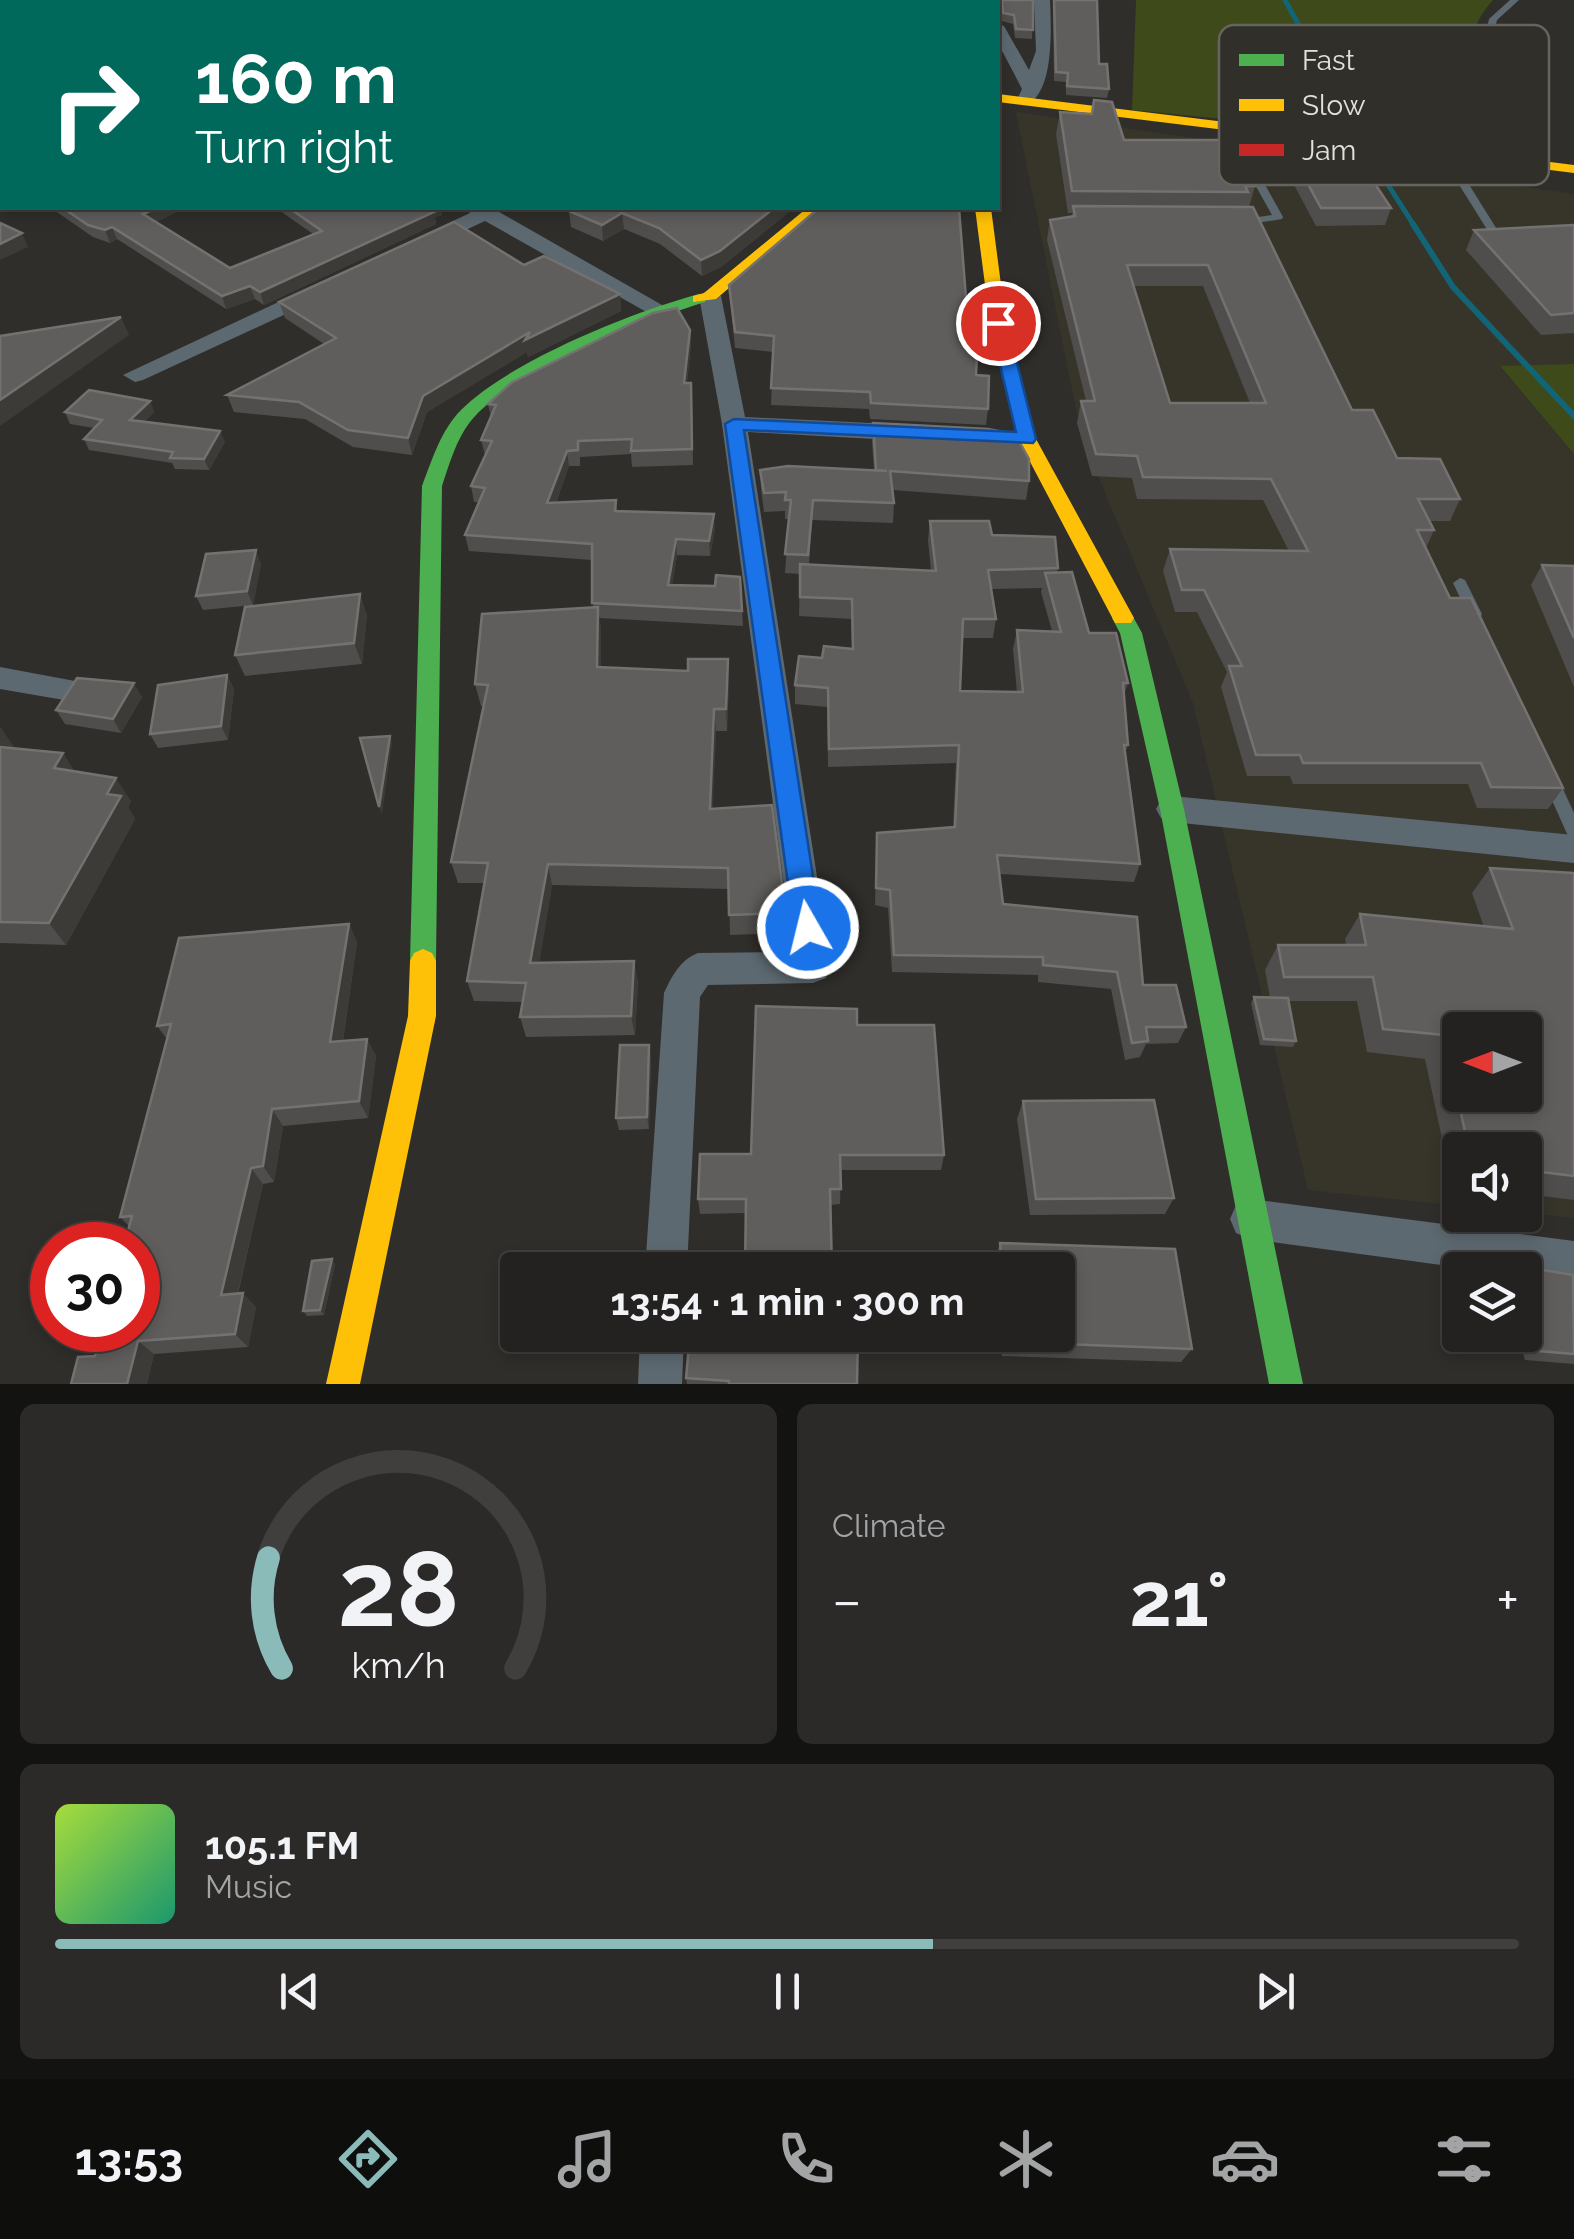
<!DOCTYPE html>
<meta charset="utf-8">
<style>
body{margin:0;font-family:Raleway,sans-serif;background:#2b2a29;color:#f1f3f6;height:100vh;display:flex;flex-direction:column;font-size:38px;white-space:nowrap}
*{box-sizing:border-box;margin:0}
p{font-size:32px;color:#a3a4a5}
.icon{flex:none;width:55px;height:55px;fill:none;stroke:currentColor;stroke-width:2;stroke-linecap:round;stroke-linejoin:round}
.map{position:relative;height:1384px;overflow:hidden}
.sheet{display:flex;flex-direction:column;gap:20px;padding:20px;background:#131312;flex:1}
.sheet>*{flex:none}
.hud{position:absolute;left:0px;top:0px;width:1000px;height:210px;box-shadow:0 5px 15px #0003,0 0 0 2px #403f3e;background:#00695c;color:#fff;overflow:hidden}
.needle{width:65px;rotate:270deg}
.tools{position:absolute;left:1442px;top:1012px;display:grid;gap:20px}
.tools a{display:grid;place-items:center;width:100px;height:100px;border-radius:10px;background:#232220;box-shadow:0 5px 15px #0003,0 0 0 2px #403f3e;font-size:50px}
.speed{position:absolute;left:30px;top:1222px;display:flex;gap:20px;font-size:50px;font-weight:700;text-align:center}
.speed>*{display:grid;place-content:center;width:130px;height:130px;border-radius:50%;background:#232220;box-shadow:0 5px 15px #0003,0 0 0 2px #403f3e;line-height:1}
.speed .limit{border:15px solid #d22;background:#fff;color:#111}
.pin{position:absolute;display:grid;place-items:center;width:85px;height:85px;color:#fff;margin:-42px;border:5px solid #fff;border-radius:50%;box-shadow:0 2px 10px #0007}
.me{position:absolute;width:110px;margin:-55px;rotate:352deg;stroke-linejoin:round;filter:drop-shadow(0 0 8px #0008)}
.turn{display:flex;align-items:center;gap:35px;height:210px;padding:0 30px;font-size:45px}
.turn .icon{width:130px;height:130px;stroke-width:2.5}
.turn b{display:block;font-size:70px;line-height:85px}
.big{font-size:75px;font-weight:700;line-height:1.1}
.sheet .tile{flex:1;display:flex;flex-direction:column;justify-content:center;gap:15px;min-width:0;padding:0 35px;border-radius:15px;background:#2b2a29}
.sheet .dial{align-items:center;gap:0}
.dial svg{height:260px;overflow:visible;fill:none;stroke:#403f3e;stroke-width:7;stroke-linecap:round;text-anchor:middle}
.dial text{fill:#f1f3f6;stroke:none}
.song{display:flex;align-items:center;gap:30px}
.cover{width:120px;height:120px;border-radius:15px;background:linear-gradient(135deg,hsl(80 70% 55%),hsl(160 70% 35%))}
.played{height:10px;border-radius:5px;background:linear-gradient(90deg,#8bbbb9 60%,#403f3e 60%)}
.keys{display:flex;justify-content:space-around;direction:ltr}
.heat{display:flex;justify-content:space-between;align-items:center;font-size:55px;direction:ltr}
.sheet .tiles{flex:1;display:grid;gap:20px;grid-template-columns:1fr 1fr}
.tile:last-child{grid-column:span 2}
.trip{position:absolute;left:500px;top:1252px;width:575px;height:100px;border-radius:10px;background:#232220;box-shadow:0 5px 15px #0003,0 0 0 2px #403f3e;font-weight:700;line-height:100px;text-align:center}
.dock{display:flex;height:160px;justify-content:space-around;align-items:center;background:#0e0e0d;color:#a3a4a5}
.dock .icon{width:70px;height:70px}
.dock .active{color:#8bbbb9}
.dock b{font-size:45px;color:#f1f3f6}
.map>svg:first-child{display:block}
.built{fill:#37352a;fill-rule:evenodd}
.green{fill:#3e4a19}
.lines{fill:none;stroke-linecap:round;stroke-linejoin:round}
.stream-far1{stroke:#126577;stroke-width:5}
.stream{stroke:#126577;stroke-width:6}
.lane{fill:#5d6971;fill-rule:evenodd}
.street{fill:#5d6971;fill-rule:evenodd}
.fast{fill:#4caf50;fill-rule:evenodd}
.slow{fill:#ffc107;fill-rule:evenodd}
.jam{stroke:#c62828;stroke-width:22}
.wall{fill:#504e4d;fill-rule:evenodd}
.shaded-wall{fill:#3c3b38}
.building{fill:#605e5c;stroke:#747270;stroke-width:2.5;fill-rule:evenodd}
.route{fill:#1a73e8;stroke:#114b97;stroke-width:2.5}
.key{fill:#302f29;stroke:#65645f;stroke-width:2.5}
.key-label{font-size:28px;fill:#e1e1dd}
</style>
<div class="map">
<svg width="1574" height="1384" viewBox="0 0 1574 1384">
<rect width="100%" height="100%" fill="#2f2e2a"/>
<path class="built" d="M1016,112L1574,194V364L1500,367L1574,454V1218L1525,1213V1150H1460V1206L1308,1190L1193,703L1096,471L1076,409ZM1460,1030H1525V1095H1460Z"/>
<g class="green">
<path d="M1136,0H1493C1458,37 1465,95 1471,143L1132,110Z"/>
<polygon points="1574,364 1574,454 1500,366"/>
</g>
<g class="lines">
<g class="stream-far1">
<polyline points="1285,0 1355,128"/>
<polyline points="1378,169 1415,227"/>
</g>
<polyline class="stream" points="1413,224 1453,287 1574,416"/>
<g class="lane">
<polygon points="176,0 185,0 183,2 174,2"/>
<polygon points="789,0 797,0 798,2 790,2"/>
<polygon points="1510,0 1519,0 1497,20 1490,50 1495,156 1490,159 1485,156 1482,50 1489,19"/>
<polygon points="1243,133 1248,136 1249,156 1283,217 1282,219 1244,225 1239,222 1244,219 1272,215 1239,156 1238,136"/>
<polygon points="1445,157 1453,159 1498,231 1497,233 1488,231 1443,159"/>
<polygon points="1460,578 1465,580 1482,614 1480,618 1475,619 1470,618 1453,583"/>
<polygon points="1551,774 1557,776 1574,813 1574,838 1568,836 1543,780 1545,776"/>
</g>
<g class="street">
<polygon points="974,0 990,0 991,2 975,2"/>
<path d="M1034,0H1050C1051,26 1055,93 1026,105L1017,100L1022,89L998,43V24L1004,26L1029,70L1036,51Z"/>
<polygon points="466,208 494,209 669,309 666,314 650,314 485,221 431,246 417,246 417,238 470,213"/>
<polygon points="319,283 330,290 327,295 143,380 135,382 123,375"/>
<path d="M710,289L721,296L745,417L911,425L923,433L911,441L748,432L831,967L826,978L813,983L708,985L700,997L687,1270H645L664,993C672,976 680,960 698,953L793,952L722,424L699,296Z"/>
<polygon points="0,667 75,681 79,689 75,697 64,700 0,689"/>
<polygon points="1172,796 1574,835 1574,863 1172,822 1161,818 1156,809 1161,800"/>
<polygon points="1250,1199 1574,1241 1574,1283 1525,1276 1525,1270 1478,1270 1250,1239 1236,1233 1230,1219 1236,1205"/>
<polygon points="640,1335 684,1335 682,1384 638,1384"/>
</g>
<g class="fast">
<polygon points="2,52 2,61 0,62 0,53"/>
<path d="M699,294L705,296V302C644,321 509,372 470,422C456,440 449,465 442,486L436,961L432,969L423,973L414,969L410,961L422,486C432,460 441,430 461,410C510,361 632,312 699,294Z"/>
<polygon points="1123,610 1131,613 1142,633 1184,809 1303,1384 1269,1384 1160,809 1120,633 1112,618"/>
</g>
<g class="slow">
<polygon points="998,94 1574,165 1574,173 998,102"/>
<polygon points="807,208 824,208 716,299 693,302 693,296 704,293"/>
<polygon points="975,208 991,208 1006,323 1036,439 1134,618 1131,623 1115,623 1018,439 990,323"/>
<polygon points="423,949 432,953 436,961 436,1016 360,1384 326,1384 408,1016 410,961 414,953"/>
</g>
<polyline class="jam" points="92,2 96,0"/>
</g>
<g class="wall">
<polygon points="958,0 973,0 972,2 959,2"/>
<polygon points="997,0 1033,0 1032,39 1015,38 1013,24 1002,21 1001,2"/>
<polygon points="1053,0 1097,0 1099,64 1109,89 1107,98 1066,95 1066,82 1054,81"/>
<path d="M1060,112L1091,114L1124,140L1255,186L1249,207L1352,410L1397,458L1460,499L1450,521H1429L1434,530L1426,548L1450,598L1563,788L1548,809L1477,808L1468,784H1293L1290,776H1247L1221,687L1227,672L1197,612H1175L1163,571L1170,549L1289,551L1263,500L1137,499L1132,478L1092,476L1077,423L1081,401H1086L1047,240L1050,220L1072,216V213H1068L1056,134ZM1133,286H1203L1250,403H1170Z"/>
<polygon points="1289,149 1391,208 1385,225 1316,226 1284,166"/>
<polygon points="51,208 184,208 156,222 230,268 313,234 276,208 441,208 442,215 435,217 436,224 264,305 255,299 226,309 117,239 110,243 93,237"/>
<polygon points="794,208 721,267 702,276 660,244 624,229 603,241 571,227 569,211"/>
<polygon points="1574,225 1574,333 1541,335 1466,250 1474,230"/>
<polygon points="524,265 620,294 621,311 528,357 527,352 427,412 412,455 353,447 305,419 234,412 227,395 324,344 285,318 279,302"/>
<polygon points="729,285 966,298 976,375 988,409 986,425 870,419 869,409 771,405 773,352 735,348"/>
<polygon points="690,330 691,345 687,383 692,398 693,465 632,467 631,454 580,457 580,466 569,466 556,503 616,500 617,511 715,529 710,556 677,555 672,585 715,586 740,577 743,626 599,618 601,629 601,667 729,681 727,731 716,731 712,809 786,913 786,933 730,935 729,889 552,885 539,963 638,981 635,1035 526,1037 520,1017 523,1002 474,1001 467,981 485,883 458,883 451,862 484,706 481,706 475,684 593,607 592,560 469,551 465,535 479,502 474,502 471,486 485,455 481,440 491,417 488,404"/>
<polygon points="150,401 154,412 144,422 225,442 209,470 175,469 172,463 89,450 84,439 94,428 70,424 65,412"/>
<path d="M873,423L1029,481L1026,500L893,490L894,503L893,523L812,520L809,565L931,571L928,540L930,521L992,535L1058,568L1057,573L1089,633L1128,683L1124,695L1128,745L1125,754L1140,864L1134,882L1000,874L1003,904L1143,985L1186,1027L1178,1043L1146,1044L1140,1057L1125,1060L1111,989L1038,982V975L892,972L888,908L875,905L877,833L953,827L956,763L828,767L827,707L795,704V685L822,658L852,649L851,619L799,616L800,574L785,573L789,519H785V511L764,512L761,489L760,470H874L872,442ZM1042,588L1041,592L1052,631L1017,630L1013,649L1017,692L960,691L962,638H993L996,619L991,589Z"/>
<polygon points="261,564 253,605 203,610 196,596"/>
<polygon points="1542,565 1574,566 1574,687 1531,585"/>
<polygon points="367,615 362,664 245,676 235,655"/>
<polygon points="227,675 234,689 228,740 158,748 150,734"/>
<polygon points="142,697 121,733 65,724 56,710"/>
<polygon points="0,727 15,749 63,753 74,771 131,801 128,807 135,819 66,945 0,943"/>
<polygon points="1490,868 1574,873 1574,1200 1525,1194 1525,1150 1460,1150 1460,1186 1452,1185 1425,1059 1367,1052 1357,1001 1288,1001 1296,1041 1293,1047 1260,1045 1251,1003 1254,997 1270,997 1265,970 1278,945 1346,945 1345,939 1360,914 1484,927 1472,893"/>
<polygon points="349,924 357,942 343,1041 367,1039 376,1056 368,1118 283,1126 274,1182 263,1184 238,1294 256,1307 248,1347 154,1354 147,1384 71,1384 95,1356 129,1226 120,1217 167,1039 157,1026"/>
<polygon points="857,1025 944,1155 941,1170 841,1170 840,1204 746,1213 700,1214 698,1199 751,1154"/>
<polygon points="649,1045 651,1057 649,1129 619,1130 616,1118"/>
<polygon points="1023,1101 1174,1198 1165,1214 1030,1215 1017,1119"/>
<polygon points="1000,1243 1175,1249 1192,1349 1181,1362 1002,1356 1000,1335 1058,1335 1058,1270 996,1270 995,1259"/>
<polygon points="335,1264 324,1315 307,1316 303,1311"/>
<polygon points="1513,1265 1574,1277 1574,1364 1525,1360 1518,1335 1525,1335 1525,1270 1507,1270"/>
<polygon points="686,1378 857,1384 687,1384"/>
</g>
<g class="shaded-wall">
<polygon points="706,0 725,0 721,2 703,2"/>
<polygon points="156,208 184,208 148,226 143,214"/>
<polygon points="426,208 441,208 442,215 435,217 436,224 264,305 260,292"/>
<polygon points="774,208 794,208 721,267 702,276 701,260"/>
<polygon points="622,213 624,229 603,241 602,225"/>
<polygon points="112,227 117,239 110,243 105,230"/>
<polygon points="22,233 28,247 0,260 0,244"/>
<polygon points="250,286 255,299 226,309 222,296"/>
<polygon points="620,294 621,311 528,357 527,352 427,412 412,455 408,438 423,396 530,332"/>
<polygon points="121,317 129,335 0,426 0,400"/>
<polygon points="690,330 691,345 685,398 684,383"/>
<polygon points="150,401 154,412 135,432 130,420"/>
<polygon points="220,431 225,442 209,470 204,459"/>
<polygon points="567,451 569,466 550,519 547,503"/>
<polygon points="714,514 715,529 710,556 709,541"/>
<polygon points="676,539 677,555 670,601 668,585"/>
<polygon points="256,550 261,564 253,605 247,591"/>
<polygon points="360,594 367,615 362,664 354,643"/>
<polygon points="598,607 601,629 601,689 597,667"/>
<polygon points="728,659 729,681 727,731 726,709"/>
<polygon points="227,675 234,689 228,740 221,726"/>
<polygon points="134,683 142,697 121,733 113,719"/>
<polygon points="714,709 716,731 712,830 710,809"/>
<polygon points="0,727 16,751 0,764"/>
<polygon points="390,736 392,743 382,814 379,807"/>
<polygon points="63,753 78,777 54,768"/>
<polygon points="116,778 131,801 128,807 135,819 66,945 49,923 107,794"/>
<polygon points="548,864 552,885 536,983 530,963"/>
<polygon points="349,924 357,942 340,1060 330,1042"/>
<polygon points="634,961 638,981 635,1035 631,1016"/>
<polygon points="367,1039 376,1056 368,1118 359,1101"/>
<polygon points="649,1045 651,1057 649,1129 647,1117"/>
<polygon points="272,1109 283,1126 274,1182 263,1166"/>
<polygon points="251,1168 263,1184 234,1309 221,1295"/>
<polygon points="332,1259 335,1264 324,1315 320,1310"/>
<polygon points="243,1293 256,1307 248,1347 235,1334"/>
<polygon points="138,1341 154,1354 147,1384 127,1384"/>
</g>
<g class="building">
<polygon points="656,0 706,0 703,2 704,2 653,2"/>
<polygon points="1002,0 1033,0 1033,30 1016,29 1014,15 1003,13"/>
<polygon points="1054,0 1097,0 1099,64 1107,64 1109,89 1067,86 1068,73 1056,72"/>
<polygon points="1094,100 1112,102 1124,140 1233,140 1255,186 1245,186 1248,192 1072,191 1060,112 1092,114"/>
<polygon points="1289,149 1352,149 1391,208 1321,208"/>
<path d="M1073,206L1253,207L1352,410H1373L1397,458L1440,459L1460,499H1418L1434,530H1417L1450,598H1471L1563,788L1491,787L1481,763H1303L1300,755H1256L1229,666H1242L1204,590H1182L1170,549L1308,551L1271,479L1143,477L1137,456L1096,454L1081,401H1095L1050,220L1075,216ZM1127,265H1208L1266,403H1170Z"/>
<polygon points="63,208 156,208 143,214 230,268 322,231 289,208 426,208 434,212 260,292 250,286 222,296 112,227 105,230 88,225"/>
<polygon points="576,208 774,208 720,251 701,260 659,228 622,213 602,225 569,211"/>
<polygon points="819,208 959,208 966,298 972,298 974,336 978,337 976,375 989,376 988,409 871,403 870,392 771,388 774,336 735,332 729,285"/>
<polygon points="454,222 524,265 544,256 620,294 525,340 530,332 423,396 408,438 348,430 299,402 227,395 336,338 279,302"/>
<polygon points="0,223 22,233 0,244"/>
<polygon points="1574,225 1574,313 1551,315 1474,230"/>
<polygon points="677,308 690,330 684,383 691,383 692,449 631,451 632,439 578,441 578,450 567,451 547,503 616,500 615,511 714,514 709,541 676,539 668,585 715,586 716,575 740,577 742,611 592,603 592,544 465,535 485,488 471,486 492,441 481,440 496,405 488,404 511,383 653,313"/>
<polygon points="121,317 0,400 0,336"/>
<polygon points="89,390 150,401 130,420 220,431 204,459 170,458 173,452 84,439 102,420 65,412"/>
<polygon points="873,423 988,429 1015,434 1029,459 1029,481 890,471 894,503 813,500 808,555 785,554 791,500 785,500 786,492 764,493 760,470 788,466 887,471 876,470"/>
<polygon points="930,521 989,521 992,535 1055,537 1058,568 988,570 996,619 963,619 960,691 1023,692 1017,630 1061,632 1045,573 1072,572 1089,633 1116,633 1128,683 1123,683 1128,745 1124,745 1140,864 997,855 1003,904 1137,917 1143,985 1176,985 1186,1027 1146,1027 1148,1041 1132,1043 1117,972 1043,965 1043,957 894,955 890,890 876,888 877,833 955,827 959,745 829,749 828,688 795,685 799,656 822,658 824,646 853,649 852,599 800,597 800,564 936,571"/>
<polygon points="256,550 247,591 196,596 206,554"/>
<polygon points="1542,565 1574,566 1574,638"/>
<polygon points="360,594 354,643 235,655 245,607"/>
<polygon points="598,607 597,667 688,671 688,659 728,659 726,709 714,709 710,809 772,805 786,913 729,915 728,868 548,864 530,963 634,961 631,1016 520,1017 526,983 467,981 488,863 451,862 488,685 475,684 482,614"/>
<polygon points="227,675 221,726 150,734 158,685"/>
<polygon points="77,678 134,683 113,719 56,710"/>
<polygon points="390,736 379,807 360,738"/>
<polygon points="0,747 63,753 54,768 116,778 107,794 121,796 49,923 0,922"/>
<path d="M1490,868L1574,873V1176L1525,1170V1150H1469L1444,1035L1383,1029L1373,977H1284L1278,945H1366L1360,914L1513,929ZM1460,1030H1525V1095H1460Z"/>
<polygon points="349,924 330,1042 367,1039 359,1101 272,1109 263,1166 251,1168 221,1295 243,1293 235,1334 138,1341 127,1384 71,1384 78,1357 95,1356 102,1330 138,1330 138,1245 124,1245 132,1216 120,1217 171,1024 157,1026 179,938"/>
<polygon points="1254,997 1288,998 1296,1041 1264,1039"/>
<polygon points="756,1006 857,1009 857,1025 934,1025 944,1155 840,1155 841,1189 830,1189 832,1270 745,1270 746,1199 698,1199 700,1154 751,1154"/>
<polygon points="620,1045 649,1045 647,1117 616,1118"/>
<polygon points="1154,1100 1174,1198 1036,1199 1023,1101"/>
<polygon points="1000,1243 1175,1249 1192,1349 1007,1342 1007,1335 1058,1335 1058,1270 1002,1270"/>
<polygon points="332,1259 320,1310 303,1311 312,1261"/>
<polygon points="1513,1265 1573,1275 1574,1354 1538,1351 1525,1305 1525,1270 1515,1270"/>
<polygon points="690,1335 858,1335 857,1384 729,1384 729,1381 686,1378"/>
</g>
<polygon class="route" points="998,318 1007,323 1036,439 1033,443 744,430 821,928 817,936 798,936 794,928 725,424 734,419 1016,432 990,323"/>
<rect x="1219" y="25" width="330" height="160" rx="15" class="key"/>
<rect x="1239" y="54" width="45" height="12" fill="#4caf50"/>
<rect x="1239" y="99" width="45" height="12" fill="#ffc107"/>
<rect x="1239" y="144" width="45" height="12" fill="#c62828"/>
<g class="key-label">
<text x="1302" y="70">Fast</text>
<text x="1302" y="115">Slow</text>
<text x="1302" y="160">Jam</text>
</g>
</svg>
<div class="tools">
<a><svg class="needle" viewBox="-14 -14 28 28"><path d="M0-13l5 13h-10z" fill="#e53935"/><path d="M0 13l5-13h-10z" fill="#a3a4a5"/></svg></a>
<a><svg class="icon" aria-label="sound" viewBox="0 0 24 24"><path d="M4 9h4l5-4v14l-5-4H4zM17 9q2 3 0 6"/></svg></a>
<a><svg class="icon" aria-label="layers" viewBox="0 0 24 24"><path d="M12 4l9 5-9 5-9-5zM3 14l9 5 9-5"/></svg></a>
</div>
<div class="speed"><div class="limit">30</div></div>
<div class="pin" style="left:998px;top:323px;background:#d93025"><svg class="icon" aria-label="arrive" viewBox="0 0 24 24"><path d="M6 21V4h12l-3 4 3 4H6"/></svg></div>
<svg class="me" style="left:808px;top:928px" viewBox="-20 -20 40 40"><circle r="17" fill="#1a73e8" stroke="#fff" stroke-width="3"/><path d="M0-11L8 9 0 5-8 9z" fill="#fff"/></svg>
<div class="trip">13:54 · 1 min · 300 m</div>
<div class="hud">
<div class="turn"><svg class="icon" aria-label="right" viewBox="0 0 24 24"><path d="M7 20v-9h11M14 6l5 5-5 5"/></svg><div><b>160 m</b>Turn right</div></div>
</div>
</div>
<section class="sheet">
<div class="tiles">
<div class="tile dial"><svg viewBox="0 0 100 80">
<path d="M14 69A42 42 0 1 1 86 69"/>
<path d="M14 69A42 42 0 0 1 10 35" stroke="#8bbbb9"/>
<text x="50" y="56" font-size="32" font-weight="700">28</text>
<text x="50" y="72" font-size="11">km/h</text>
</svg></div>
<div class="tile"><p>Climate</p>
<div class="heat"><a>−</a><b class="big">21°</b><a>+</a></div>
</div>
<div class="tile">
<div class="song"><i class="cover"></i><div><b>105.1 FM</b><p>Music</p></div></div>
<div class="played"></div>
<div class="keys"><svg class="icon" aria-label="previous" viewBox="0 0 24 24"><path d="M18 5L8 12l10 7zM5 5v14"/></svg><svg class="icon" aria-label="pause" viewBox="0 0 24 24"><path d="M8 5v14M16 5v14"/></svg><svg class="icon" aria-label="next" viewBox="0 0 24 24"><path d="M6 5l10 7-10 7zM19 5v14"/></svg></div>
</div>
</div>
</section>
<nav class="dock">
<b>13:53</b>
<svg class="icon active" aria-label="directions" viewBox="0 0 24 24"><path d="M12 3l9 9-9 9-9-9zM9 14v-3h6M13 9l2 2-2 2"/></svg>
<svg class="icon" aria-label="music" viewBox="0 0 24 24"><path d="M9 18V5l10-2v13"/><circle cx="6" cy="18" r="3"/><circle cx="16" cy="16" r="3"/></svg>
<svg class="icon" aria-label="phone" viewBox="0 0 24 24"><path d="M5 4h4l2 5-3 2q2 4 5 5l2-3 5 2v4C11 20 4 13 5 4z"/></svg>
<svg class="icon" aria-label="climate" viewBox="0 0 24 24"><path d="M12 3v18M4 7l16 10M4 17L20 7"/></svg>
<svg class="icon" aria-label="car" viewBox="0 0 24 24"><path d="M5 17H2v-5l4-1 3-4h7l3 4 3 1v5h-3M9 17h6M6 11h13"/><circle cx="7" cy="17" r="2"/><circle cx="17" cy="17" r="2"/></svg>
<svg class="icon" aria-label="filters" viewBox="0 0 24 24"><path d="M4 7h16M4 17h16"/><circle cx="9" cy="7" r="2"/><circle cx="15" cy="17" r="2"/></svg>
</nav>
